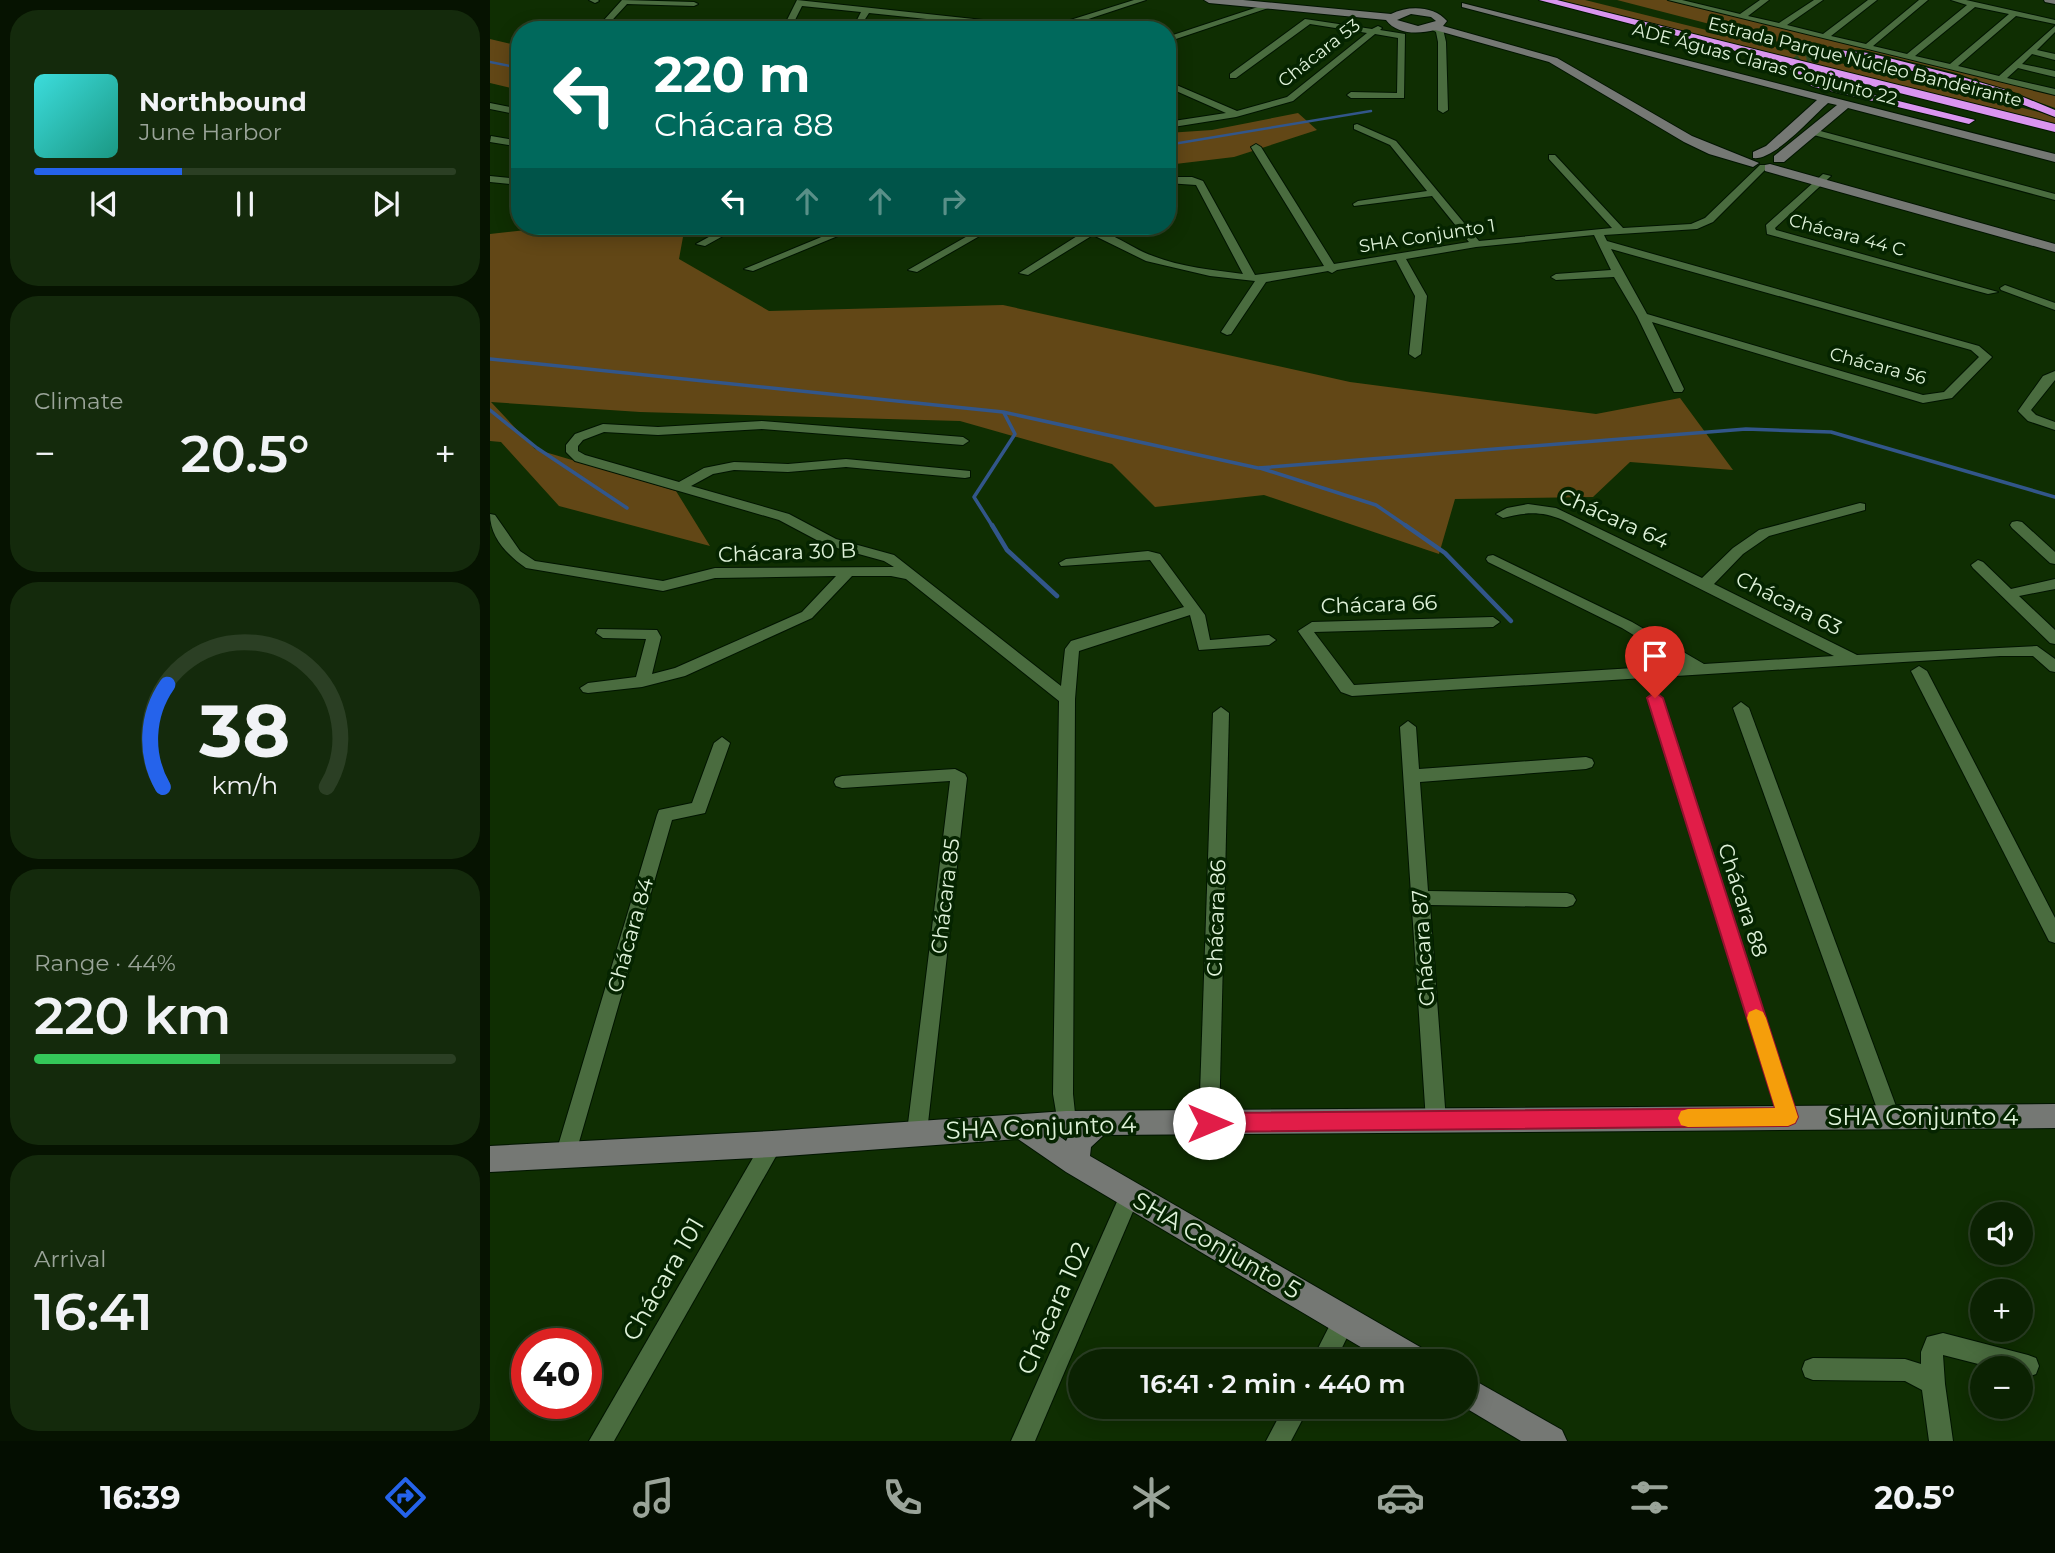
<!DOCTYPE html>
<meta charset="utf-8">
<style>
body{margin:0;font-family:Montserrat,sans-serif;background:#142a0c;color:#f1f3f6;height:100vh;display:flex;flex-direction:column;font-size:26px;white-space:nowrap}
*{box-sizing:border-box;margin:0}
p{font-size:23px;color:#9aa499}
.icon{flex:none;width:38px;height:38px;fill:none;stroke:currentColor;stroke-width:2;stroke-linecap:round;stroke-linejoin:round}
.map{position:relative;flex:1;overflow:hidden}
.panel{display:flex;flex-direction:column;gap:10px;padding:10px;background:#061301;width:490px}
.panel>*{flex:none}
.hud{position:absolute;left:21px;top:21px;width:665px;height:214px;border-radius:28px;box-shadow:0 4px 18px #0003,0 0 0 2px #2b3f24;background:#00695c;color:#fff;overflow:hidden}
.fabs{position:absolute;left:1480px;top:1202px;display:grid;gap:14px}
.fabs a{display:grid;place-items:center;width:63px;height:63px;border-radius:50%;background:#0b2202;box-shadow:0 4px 18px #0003,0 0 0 2px #2b3f24;font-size:35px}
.speed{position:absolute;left:21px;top:1328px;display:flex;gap:14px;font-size:35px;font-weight:700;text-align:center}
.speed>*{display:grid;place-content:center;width:91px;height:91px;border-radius:50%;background:#0b2202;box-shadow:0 4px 18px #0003,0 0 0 2px #2b3f24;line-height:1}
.speed .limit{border:10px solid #d22;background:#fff;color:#111}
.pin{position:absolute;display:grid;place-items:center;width:60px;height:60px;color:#fff;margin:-72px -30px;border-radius:50% 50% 50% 0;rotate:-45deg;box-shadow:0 0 7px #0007}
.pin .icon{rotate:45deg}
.me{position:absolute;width:77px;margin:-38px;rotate:90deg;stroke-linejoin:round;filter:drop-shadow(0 0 5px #0008)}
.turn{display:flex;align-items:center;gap:24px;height:147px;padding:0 28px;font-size:32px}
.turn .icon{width:91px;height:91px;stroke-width:2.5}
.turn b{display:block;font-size:49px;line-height:60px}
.lanes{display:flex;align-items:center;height:66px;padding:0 28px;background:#0003;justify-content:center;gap:35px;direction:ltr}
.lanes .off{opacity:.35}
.big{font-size:52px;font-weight:600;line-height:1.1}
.panel .tile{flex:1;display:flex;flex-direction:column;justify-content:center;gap:10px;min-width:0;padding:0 24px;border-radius:28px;background:#142a0c}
.panel .dial{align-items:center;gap:0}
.dial svg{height:182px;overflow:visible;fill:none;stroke:#2b3f24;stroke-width:7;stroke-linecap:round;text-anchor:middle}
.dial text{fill:#f1f3f6;stroke:none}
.song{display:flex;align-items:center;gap:21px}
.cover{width:84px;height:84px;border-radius:10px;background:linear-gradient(135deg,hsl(180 70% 55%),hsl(170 70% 35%))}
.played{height:7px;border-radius:4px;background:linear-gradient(90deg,#2563eb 35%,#2b3f24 35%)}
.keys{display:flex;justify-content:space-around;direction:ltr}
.heat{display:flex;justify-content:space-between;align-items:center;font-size:38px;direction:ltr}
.charge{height:10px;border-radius:5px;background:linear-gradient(90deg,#34c759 44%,#2b3f24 0)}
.trip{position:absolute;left:578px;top:1349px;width:410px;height:70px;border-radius:35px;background:#0b2202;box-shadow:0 4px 18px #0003,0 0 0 2px #2b3f24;font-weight:600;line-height:70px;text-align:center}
.tabs{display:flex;height:112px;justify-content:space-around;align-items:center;background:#040e01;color:#9aa499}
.tabs .icon{width:49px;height:49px}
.tabs .active{color:#2563eb}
.tabs b{font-size:32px;color:#f1f3f6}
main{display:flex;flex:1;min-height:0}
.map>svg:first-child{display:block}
.green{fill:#624716}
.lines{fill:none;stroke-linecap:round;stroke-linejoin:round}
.stream-far2{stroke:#32568a;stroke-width:2.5}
.stream-far1{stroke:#32568a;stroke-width:3.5}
.stream{stroke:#32568a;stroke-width:4.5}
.highway-tunnel{stroke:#2e4b22;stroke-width:12;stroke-dasharray:12 6;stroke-linecap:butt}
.street-casing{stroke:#011400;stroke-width:2}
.secondary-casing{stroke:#011400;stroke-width:2}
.highway-casing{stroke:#011400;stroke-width:2}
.street{fill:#4a6c3f;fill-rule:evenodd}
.secondary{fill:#757874;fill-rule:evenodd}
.highway{fill:#da95ef;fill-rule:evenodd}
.route{fill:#e11d48;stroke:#92132f;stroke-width:2}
.slow{fill:#f59e0b}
.labels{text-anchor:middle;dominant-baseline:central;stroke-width:7;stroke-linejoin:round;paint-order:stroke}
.far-street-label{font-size:18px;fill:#dff2d9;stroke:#052400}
.street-label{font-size:21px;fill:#dff2d9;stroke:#052400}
.near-street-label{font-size:24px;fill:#dff2d9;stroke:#052400}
</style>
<main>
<section class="panel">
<div class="tile">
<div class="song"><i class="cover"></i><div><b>Northbound</b><p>June Harbor</p></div></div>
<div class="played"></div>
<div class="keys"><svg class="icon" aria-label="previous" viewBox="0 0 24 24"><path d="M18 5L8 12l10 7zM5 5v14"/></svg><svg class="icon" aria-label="pause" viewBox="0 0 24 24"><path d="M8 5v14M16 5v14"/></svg><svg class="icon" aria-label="next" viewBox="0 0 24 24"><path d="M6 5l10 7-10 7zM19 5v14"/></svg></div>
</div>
<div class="tile"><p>Climate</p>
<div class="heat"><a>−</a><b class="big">20.5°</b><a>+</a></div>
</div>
<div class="tile dial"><svg viewBox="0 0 100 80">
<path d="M14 69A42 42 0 1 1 86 69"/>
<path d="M14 69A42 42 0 0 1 16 24" stroke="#2563eb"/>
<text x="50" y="56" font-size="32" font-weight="700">38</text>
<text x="50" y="72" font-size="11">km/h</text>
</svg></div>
<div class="tile"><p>Range · 44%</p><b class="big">220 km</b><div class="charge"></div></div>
<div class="tile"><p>Arrival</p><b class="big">16:41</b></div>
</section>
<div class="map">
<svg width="1565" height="1441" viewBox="0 0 1565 1441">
<rect width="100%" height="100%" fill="#0f2e02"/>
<g class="green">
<polygon points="1069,0 1095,0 1565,116 1565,124"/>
<polygon points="1127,0 1176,0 1565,95 1565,108 1466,73 1374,50 1316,49"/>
<polygon points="0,39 30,46 30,90 0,83"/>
<polygon points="808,113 827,130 744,157 677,165 677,133 722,130"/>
<polygon points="72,226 195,226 189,259 279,311 513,305 860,382 1106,414 1190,398 1243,470 1140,462 1103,497 965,499 949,554 774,495 665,507 622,464 470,421 150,412 1,402 45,449 186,491 220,546 69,506 11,442 0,441 0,234"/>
</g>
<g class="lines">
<g class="stream-far2">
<polyline points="0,62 30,68"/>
<polyline points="677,145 881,111"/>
</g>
<g class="stream-far1">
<polyline points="0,359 513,412 768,468 1256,429 1341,432 1565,497"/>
<polyline points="0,410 47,448 137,508"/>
<polyline points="770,468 886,505 918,527"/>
<polyline points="503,527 484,497 525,434 514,413"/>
</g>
<g class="stream">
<polyline points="502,525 517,550 567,596"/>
<polyline points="915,525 955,553 1021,621"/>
</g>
<polyline class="highway-tunnel" points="1305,69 1305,64 1316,56 1337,52"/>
<g class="street-casing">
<g id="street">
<polygon points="99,0 108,0 109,1 105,3"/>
<polygon points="132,0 204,2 208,4 204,6 137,4 113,30 105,30"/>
<polygon points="307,0 558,27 644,0 656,0 565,30 542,30 379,13 368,30 362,30 371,12 312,6 300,30 292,30"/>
<path d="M1178,0H1192L1250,14L1270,0H1279L1258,16L1289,23L1324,0H1333L1297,25L1333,34L1378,0H1387L1341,36L1376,44L1429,0H1438L1383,46L1417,54L1477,5L1461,0H1476L1565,20V24L1526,16L1468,66L1509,76L1565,26V32L1547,50L1565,54V60L1542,54L1532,64L1565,71V77L1528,68L1517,78L1565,89V95ZM1485,7L1519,14L1460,64L1425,56Z"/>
<polygon points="777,4 784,6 677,42 677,37"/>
<polygon points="815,19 882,29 888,26 892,28 890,30 915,34 914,98 861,98 857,95 861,92 907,93 908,38 885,34 803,101 746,117 677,128 677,122 736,113 677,87 677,81 747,111 797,97 877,33 820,24 746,78 740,78 740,74"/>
<polygon points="943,26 953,29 956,42 958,110 953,113 948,110 948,42 946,32 939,28"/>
<polygon points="0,103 30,109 30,115 0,109"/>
<path d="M867,124L906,141L989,241L1122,228L1059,159V155H1065L1133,228L1201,224L1215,218L1270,165H1276V169L1223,222L1207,229L1114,235L1117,241L1489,346L1502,357L1462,398L1433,403L1162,322L1194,389L1192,392H1184L1147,316L1124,277L1066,280L1061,277L1066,274L1121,270L1104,235L986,247L916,259L937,296L931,354L925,358L919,354L925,296L906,260L847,270L842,273L838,271L776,282L741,334L737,335L731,332L765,281L720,276L656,261L603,235L538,275L529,273L595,231L588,226C615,226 638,247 663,256C691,267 724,270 753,274L706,185L677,183V177H702L713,181L765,275L834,266L761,147L766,144L771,147L844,264L979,242L942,196L864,206L863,204L868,201L937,191L900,145L864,129V125ZM1121,249L1481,350L1489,357L1454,392L1433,395L1157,314Z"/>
<polygon points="1323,129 1565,194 1565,200 1320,134 1318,132"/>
<polygon points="1,136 30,141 30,147 0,142"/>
<polygon points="1333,174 1341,176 1285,228 1286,230 1508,292 1498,294 1277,234 1276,225"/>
<polygon points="0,176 30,179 30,185 0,182"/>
<polygon points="239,226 251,226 215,246 206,244"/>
<polygon points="358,226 372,226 263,271 254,269"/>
<polygon points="495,226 507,226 427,272 418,270"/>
<polygon points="1515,285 1565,303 1565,310 1511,290 1510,288"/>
<polygon points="1565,371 1565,380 1541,410 1546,415 1565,422 1565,430 1538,421 1528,411 1553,376"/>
<path d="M272,421L473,437L479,441L473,445L272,429L168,435L114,432L93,440L88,446V451L95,455L189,482L214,468L244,462L298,464L356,459L480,471V477L475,478L356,467L298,472L244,470L223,474L201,486L299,514L346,539L404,555L571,686L575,649L581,641L694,607L660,560L571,566L569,563L576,559L658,551L670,554L715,615L720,640L779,635L786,640L779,645L709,650L700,615L589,651L585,699L583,1094L586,1123L583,1130L576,1132L569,1130L563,1094L569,701L416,579L401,576H362L322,618L195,676L152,687L98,693L93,692L90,688L98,683L146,677L156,639L113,638L106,633L108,629L167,630L171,637L162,674L185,668L312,612L346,576L225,578L173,591L36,568C17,555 0,537 0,514L5,515L30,551L45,561L173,581L225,568L404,567L394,561L336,545L289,520L85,461L76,452V445L85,434L113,424L168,427Z"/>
<path d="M1370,503L1375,504V510L1279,536L1253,554L1224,584L1367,655L1547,646L1565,659V672L1560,671L1543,656H1510L862,696L851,692L808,631L822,622L1003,617L1010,622L1003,627L824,632L864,685L1193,665L1132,628L998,562L996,559L998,556L1003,555L1142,622L1214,664L1344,656L1073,520C1051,511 1036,512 1013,518L1006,514L1017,508L1038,504L1066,508L1212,578L1243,548L1269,530Z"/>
<polygon points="1527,521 1532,522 1565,552 1565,564 1560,563 1522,528 1520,525 1522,522"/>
<polygon points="1488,560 1493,562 1521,589 1565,579 1565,589 1529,596 1565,630 1565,644 1560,643 1483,568 1481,565"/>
<polygon points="1429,666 1437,671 1565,918 1565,943 1559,941 1421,671"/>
<polygon points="1165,693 1173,698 1308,1117 1305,1124 1298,1126 1291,1124 1288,1117 1157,698"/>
<polygon points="1251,702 1259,708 1410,1117 1407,1124 1400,1126 1393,1124 1390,1117 1243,708"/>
<polygon points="731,707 739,713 729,1123 726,1130 719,1132 712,1130 709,1123 723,713"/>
<polygon points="918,721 926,727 929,769 1096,757 1102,759 1104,763 1102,767 1096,769 930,782 938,891 1077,893 1083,895 1086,900 1083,905 1077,907 940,905 956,1121 953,1128 946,1130 939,1128 936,1121 910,727"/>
<polygon points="232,737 240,743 215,813 182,820 85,1156 82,1163 75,1166 68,1163 65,1156 167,815 169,810 202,803 224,743"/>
<polygon points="465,769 475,774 477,778 437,1132 434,1139 427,1141 420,1139 417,1132 460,781 352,788 346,786 344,782 346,778 352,776"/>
<polygon points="282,1134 289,1137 292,1144 289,1151 124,1441 99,1441 275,1137"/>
<polygon points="640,1185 647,1188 650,1195 545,1441 521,1441 633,1188"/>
<polygon points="855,1308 863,1311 866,1319 845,1362 821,1362 847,1311"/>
<polygon points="1453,1333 1538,1355 1546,1358 1549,1366 1546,1374 1538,1377 1531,1376 1531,1368 1504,1368 1453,1355 1455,1384 1463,1441 1439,1441 1432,1390 1415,1381 1323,1380 1315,1377 1312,1369 1315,1361 1323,1358 1415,1359 1431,1364 1431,1352 1437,1337"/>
<polygon points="794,1407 819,1407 801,1441 776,1441"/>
</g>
</g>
<g class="secondary-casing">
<g id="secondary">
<path d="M714,0H753L901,14C919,5 944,6 957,21L953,26L1067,58L1202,136L1269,163L1263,167L1219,154L1194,142L1059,62L945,30C929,34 907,35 896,20L719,3ZM921,14L941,17L946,21L928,26L907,20Z"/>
<polygon points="1554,0 1565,0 1565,4 1555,2"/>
<path d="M972,3L1565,154V162L1358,108L1294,162H1284V156L1347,105L1338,103C1322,117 1284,161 1263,158V152L1276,146L1327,100L972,7Z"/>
<polygon points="1280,164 1565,244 1565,252 1275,171 1275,165"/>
<path d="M1565,1104V1128L614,1135L601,1147L600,1156L937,1351L941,1362H896L576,1172L528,1139L282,1157L0,1172V1146L282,1131L576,1111ZM579,1135L576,1141L569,1136Z"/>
<polygon points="975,1375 1072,1430 1077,1441 1031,1441 974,1407"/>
</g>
</g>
<g class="highway-casing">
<g id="highway">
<polygon points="1049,0 1067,0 1565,124 1565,132 1310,68 1316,75 1332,82 1485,120 1479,124 1324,87 1308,79 1299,69 1304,66"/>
<polygon points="1337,49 1379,53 1462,74 1516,90 1565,110 1565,117 1508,95 1454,79 1379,60 1333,54 1331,52"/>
</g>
</g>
<use href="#street" class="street"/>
<use href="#secondary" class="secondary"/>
<use href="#highway" class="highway"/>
</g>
<polygon class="route" points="1165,692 1173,698 1308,1117 1305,1123 1298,1126 719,1132 712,1129 709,1123 712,1116 719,1113 1285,1108 1157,698"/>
<polygon class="slow" points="1266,1009 1273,1012 1276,1018 1308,1117 1305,1123 1298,1126 1198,1127 1191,1125 1188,1118 1191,1111 1198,1109 1285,1108 1257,1018 1259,1012"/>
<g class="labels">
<g class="far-street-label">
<text transform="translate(829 53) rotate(-38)">Chácara 53</text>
<text transform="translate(1375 62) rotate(14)">Estrada Parque Núcleo Bandeirante</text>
<text transform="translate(1275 64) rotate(15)">ADE Águas Claras Conjunto 22</text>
<text transform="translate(1357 235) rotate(15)">Chácara 44 C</text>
<text transform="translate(937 236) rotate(-9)">SHA Conjunto 1</text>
<text transform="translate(1388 366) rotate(15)">Chácara 56</text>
</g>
<g class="street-label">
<text transform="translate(1124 518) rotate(24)">Chácara 64</text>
<text transform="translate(297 552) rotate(-2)">Chácara 30 B</text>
<text transform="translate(1299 603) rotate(27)">Chácara 63</text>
<text transform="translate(889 604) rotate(-2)">Chácara 66</text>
<text transform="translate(455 896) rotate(-83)">Chácara 85</text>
<text transform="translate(1253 900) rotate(72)">Chácara 88</text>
<text transform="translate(726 918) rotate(-88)">Chácara 86</text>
<text transform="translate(140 935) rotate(-74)">Chácara 84</text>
<text transform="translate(933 948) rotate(-94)">Chácara 87</text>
</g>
<g class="near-street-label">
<text x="1433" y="1116">SHA Conjunto 4</text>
<text transform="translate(551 1127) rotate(-2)">SHA Conjunto 4</text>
<text transform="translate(727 1245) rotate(30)">SHA Conjunto 5</text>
<text transform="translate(173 1279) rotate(-60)">Chácara 101</text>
<text transform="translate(563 1308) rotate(-66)">Chácara 102</text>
</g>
</g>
</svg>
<div class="fabs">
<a><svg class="icon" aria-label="sound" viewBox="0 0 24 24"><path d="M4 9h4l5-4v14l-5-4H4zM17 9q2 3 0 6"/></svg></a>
<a>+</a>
<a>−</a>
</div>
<div class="speed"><div class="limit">40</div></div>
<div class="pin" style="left:1165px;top:698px;background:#d93025"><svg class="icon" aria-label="arrive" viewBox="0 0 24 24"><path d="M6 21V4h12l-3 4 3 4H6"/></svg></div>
<svg class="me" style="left:719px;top:1123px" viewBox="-20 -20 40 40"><circle r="19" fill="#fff"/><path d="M0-13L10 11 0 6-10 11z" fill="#e11d48"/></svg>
<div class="trip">16:41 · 2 min · 440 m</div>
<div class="hud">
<div class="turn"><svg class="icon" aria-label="left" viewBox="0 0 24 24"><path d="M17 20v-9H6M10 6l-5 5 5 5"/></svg><div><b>220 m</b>Chácara 88</div></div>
<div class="lanes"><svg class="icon" aria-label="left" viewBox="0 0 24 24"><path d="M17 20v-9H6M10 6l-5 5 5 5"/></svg><svg class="icon off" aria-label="ahead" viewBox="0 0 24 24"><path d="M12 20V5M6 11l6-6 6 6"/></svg><svg class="icon off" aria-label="ahead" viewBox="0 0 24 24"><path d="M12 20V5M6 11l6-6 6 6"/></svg><svg class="icon off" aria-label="right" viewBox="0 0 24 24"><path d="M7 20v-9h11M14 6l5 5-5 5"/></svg></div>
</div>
</div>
</main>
<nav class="tabs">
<b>16:39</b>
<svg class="icon active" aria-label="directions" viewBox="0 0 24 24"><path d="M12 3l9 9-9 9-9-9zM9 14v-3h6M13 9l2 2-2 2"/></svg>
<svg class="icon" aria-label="music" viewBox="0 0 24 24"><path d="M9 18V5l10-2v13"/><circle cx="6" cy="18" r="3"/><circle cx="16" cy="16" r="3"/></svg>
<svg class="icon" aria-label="phone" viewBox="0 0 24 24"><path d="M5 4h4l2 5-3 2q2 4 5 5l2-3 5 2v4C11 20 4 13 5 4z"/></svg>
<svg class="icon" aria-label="climate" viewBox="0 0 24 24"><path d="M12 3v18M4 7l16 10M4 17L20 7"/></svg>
<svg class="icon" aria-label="car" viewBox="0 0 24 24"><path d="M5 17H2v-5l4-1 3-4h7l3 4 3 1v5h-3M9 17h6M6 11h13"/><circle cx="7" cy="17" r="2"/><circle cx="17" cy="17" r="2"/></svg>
<svg class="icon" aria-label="filters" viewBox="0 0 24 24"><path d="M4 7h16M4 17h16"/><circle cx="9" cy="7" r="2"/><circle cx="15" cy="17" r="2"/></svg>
<b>20.5°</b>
</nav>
